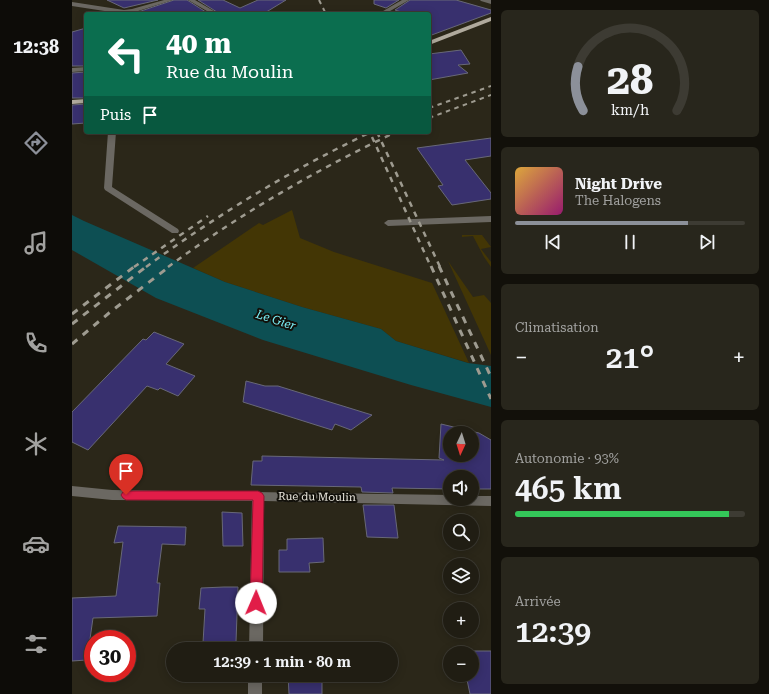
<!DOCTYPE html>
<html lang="fr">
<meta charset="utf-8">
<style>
body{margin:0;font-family:"Roboto Serif",serif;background:#28261c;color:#f1f3f6;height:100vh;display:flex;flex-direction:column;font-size:15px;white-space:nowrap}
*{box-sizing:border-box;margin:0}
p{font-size:13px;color:#a2a2a0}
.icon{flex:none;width:22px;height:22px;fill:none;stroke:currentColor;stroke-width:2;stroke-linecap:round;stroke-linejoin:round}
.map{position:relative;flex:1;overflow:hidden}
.details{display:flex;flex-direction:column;gap:10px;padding:10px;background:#12100a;width:278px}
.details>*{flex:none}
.banner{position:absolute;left:12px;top:12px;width:347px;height:122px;border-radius:4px;box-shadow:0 2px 10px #0003,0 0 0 1px #3d3b33;background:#0b6e4f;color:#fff;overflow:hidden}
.needle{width:26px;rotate:184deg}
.controls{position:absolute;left:371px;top:426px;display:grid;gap:8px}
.controls a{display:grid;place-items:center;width:36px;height:36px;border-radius:50%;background:#201d13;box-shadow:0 2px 10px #0003,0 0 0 1px #3d3b33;font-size:20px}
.speed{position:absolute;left:12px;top:630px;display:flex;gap:8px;font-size:20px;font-weight:700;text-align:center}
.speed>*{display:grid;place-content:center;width:52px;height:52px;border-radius:50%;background:#201d13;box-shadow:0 2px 10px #0003,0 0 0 1px #3d3b33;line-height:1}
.speed .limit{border:6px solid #d22;background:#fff;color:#111}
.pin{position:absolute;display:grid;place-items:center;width:34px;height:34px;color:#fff;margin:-41px -17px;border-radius:50% 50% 50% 0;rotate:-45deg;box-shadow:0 0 4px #0007}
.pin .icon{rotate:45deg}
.me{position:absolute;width:44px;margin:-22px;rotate:1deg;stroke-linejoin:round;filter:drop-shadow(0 0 3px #0008)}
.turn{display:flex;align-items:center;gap:14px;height:84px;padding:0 16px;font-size:18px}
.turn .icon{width:52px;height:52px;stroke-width:2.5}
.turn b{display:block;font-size:28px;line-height:34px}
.then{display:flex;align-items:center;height:38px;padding:0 16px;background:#0003;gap:8px;font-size:15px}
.big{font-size:30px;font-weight:600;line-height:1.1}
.details .tile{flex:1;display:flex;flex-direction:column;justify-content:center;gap:6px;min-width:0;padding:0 14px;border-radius:6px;background:#28261c}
.details .dial{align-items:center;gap:0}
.dial svg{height:104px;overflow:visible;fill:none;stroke:#3d3b33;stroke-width:7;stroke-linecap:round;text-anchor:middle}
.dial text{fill:#f1f3f6;stroke:none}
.song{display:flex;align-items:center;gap:12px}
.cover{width:48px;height:48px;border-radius:6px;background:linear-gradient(135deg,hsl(40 70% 55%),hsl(320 70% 35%))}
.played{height:4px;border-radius:2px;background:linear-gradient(90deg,#8c9099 75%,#3d3b33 75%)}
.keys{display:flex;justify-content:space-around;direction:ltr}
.heat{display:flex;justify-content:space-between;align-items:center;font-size:22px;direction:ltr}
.charge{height:6px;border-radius:3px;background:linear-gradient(90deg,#34c759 93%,#3d3b33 0)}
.trip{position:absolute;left:94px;top:642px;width:232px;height:40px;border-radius:20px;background:#201d13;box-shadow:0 2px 10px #0003,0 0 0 1px #3d3b33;font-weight:600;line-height:40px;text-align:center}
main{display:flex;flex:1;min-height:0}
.tabs{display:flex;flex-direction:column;width:72px;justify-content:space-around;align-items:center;background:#0d0c08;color:#a2a2a0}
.tabs .icon{width:28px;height:28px}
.tabs .selected{color:#8c9099}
.tabs b{font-size:18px;color:#f1f3f6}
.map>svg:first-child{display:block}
.green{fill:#433605}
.water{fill:#0d4f53}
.building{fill:#38306e;stroke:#686878;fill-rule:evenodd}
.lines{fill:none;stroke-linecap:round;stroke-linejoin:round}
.minor{fill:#6b6862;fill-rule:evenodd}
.major{fill:#b0aa9d;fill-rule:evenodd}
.rail-far2{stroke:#9e9b90;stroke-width:2;stroke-dasharray:4.5 4.5;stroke-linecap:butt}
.rail-far1{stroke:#9e9b90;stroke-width:2.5;stroke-dasharray:5.5 5.5;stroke-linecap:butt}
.rail{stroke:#9e9b90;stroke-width:3;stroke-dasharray:7 7;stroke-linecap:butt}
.route{fill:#e11d48;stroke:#92132f}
.labels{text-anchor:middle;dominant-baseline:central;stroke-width:4;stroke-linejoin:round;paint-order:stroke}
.street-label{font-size:11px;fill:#edeae1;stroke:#12100a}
.water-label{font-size:12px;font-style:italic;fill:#7cf1f8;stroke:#12100a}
</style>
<main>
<nav class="tabs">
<b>12:38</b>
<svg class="icon selected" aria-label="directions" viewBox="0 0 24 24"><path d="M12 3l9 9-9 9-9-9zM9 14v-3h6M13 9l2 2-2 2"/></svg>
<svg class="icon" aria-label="music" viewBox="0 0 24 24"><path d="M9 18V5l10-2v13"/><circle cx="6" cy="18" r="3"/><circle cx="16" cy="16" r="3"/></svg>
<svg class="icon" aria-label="phone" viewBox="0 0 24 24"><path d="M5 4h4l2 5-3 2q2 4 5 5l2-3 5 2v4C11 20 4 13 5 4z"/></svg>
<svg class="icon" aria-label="climate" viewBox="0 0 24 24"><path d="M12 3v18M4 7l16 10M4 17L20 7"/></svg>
<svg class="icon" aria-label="car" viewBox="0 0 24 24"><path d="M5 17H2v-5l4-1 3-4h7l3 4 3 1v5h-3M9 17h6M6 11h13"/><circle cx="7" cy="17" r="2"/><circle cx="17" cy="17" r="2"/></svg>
<svg class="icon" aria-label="filters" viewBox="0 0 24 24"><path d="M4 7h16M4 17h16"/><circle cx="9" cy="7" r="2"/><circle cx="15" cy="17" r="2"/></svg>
</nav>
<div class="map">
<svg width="419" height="694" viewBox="0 0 419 694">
<rect width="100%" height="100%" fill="#2b2719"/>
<g class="green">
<polygon points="220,210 228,238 262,252 360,283 397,363 324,341 309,329 230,307 153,282 121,268 187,223 191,225"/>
<polygon points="390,235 410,235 419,247 409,249 419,262 419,267 412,257 401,236 390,237"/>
<polygon points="376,261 401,297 412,295 419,303 419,355"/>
</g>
<polygon class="water" points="0,215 12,221 153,282 230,307 309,329 324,341 396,363 419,366 419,407 339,385 191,340 84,298 0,250"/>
<g class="building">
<polygon points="35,0 86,0 52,8"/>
<polygon points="102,0 115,0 137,14 60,14"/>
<polygon points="126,0 151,0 168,8 186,0 214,0 191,14 148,14"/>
<polygon points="302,0 327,0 314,8 302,4"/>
<polygon points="338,0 384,0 419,10 419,13 357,36 357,14 336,14 323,10"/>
<polygon points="14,28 14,66 0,66 0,32"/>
<polygon points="389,50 398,64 386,65 396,73 357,80 357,54"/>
<polygon points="14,72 14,98 0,98 0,73"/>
<polygon points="14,104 14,123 0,124 0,105"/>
<polygon points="419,138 419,156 393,160 419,193 419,199 380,205 366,186 371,185 345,148"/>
<polygon points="82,332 112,344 94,364 123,376 106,396 88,388 86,390 75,386 16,450 0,442 0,412 71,339 74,340"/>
<polygon points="174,381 193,386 206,386 300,415 279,430 263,424 260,430 171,402"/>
<path d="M369,424L407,433L419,440V489H400V477H378V489L320,488L321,493L290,492L289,487L179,485L181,461H190V456L372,460L367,458ZM378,433H400V455H378Z"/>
<polygon points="291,505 322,505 326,538 295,537"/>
<polygon points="150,512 170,513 171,546 151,546"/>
<polygon points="46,526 114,527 113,545 90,544 85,583 88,583 85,616 21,618 15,660 0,661 0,598 44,596 51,542 42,543"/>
<polygon points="251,538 252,562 237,563 238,572 207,572 207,550 215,550 215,539"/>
<polygon points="152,587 166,587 164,642 131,643 133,609 127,609 129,588"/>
<polygon points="390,651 419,651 419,694 398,694 394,675 400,675 400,653 390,653"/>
<polygon points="216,675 253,675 254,680 250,680 250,694 217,694"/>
</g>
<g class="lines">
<g class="minor">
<polygon points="92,0 101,0 63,12 52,14 0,6 0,2 52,10 60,9"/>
<polygon points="116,0 123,0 147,14 140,14"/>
<polygon points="330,0 337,0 313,14 306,14"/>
<polygon points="408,0 419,0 419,4 409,1"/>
<polygon points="14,67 14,71 0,72 0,68"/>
<polygon points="36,132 44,132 40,187 106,229 107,231 106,233 100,233 33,190 32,188"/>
<polygon points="419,216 419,222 316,226 312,223 316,220"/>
<polygon points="0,486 40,490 378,495 378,499 400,499 400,496 419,496 419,506 192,501 191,649 177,649 180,501 40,500 0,496"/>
<rect x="176" y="675" width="14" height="19"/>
</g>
<g class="major">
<polygon points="419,17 419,21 357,45 357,41"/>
<polygon points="14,99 14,103 0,104 0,100"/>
</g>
<g class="rail-far2">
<polyline points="247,0 254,14"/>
<polyline points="357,108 419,86"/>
<polyline points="357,118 419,95"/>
</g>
<g class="rail-far1">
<polyline points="357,118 360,117"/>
<polyline points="305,132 368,267"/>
<polyline points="300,137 359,267"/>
<polyline points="62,267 136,216"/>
<path d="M74,267C145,215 219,170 299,132"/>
<path d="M96,267C168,214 244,170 324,132"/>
</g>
<g class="rail">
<polyline points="359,266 419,399"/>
<polyline points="367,266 419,377"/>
<polyline points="0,314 63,266"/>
<polyline points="0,324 75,266"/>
<polyline points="0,344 37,313 98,266"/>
</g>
</g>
<polygon class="route" points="54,491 186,491 190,493 192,496 190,603 189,607 184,609 180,607 178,603 181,500 54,500 51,498 49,495 51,492"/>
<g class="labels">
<g class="street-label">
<text transform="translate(245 497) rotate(1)">Rue du Moulin</text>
</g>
<g class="water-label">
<text transform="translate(204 320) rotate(18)">Le Gier</text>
</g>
</g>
</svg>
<div class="controls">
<a><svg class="needle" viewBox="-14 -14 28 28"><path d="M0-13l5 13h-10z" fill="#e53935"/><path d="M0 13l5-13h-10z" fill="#a2a2a0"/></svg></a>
<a><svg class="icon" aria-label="sound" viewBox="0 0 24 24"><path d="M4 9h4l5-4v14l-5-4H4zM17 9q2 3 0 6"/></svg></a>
<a><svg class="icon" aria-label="search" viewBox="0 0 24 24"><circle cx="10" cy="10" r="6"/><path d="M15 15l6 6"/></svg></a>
<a><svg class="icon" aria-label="layers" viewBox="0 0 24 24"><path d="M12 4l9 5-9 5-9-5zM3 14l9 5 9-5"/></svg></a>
<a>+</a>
<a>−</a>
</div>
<div class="speed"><div class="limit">30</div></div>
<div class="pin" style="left:54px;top:495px;background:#d93025"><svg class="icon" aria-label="arrive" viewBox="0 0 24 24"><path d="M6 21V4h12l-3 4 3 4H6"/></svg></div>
<svg class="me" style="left:184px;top:603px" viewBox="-20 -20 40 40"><circle r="19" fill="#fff"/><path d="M0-13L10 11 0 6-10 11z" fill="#e11d48"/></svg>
<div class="trip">12:39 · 1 min · 80 m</div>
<div class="banner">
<div class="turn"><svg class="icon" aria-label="left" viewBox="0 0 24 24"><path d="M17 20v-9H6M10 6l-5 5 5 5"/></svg><div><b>40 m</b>Rue du Moulin</div></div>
<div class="then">Puis<svg class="icon" aria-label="arrive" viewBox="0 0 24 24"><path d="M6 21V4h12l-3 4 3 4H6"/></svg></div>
</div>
</div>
<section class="details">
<div class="tile dial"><svg viewBox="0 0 100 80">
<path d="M14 69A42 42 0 1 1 86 69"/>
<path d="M14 69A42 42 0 0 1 10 35" stroke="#8c9099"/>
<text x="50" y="56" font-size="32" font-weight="700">28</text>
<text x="50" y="72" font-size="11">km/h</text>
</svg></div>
<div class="tile">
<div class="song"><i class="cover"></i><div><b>Night Drive</b><p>The Halogens</p></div></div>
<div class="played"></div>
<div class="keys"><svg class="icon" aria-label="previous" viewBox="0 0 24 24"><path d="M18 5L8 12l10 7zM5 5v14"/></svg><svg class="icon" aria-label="pause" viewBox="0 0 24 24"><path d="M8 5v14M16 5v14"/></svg><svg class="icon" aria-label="next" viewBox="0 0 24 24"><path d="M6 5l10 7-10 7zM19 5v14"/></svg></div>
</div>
<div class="tile"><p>Climatisation</p>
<div class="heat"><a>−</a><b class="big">21°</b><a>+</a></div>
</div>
<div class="tile"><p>Autonomie · 93%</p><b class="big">465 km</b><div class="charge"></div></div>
<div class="tile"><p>Arrivée</p><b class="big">12:39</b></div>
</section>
</main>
